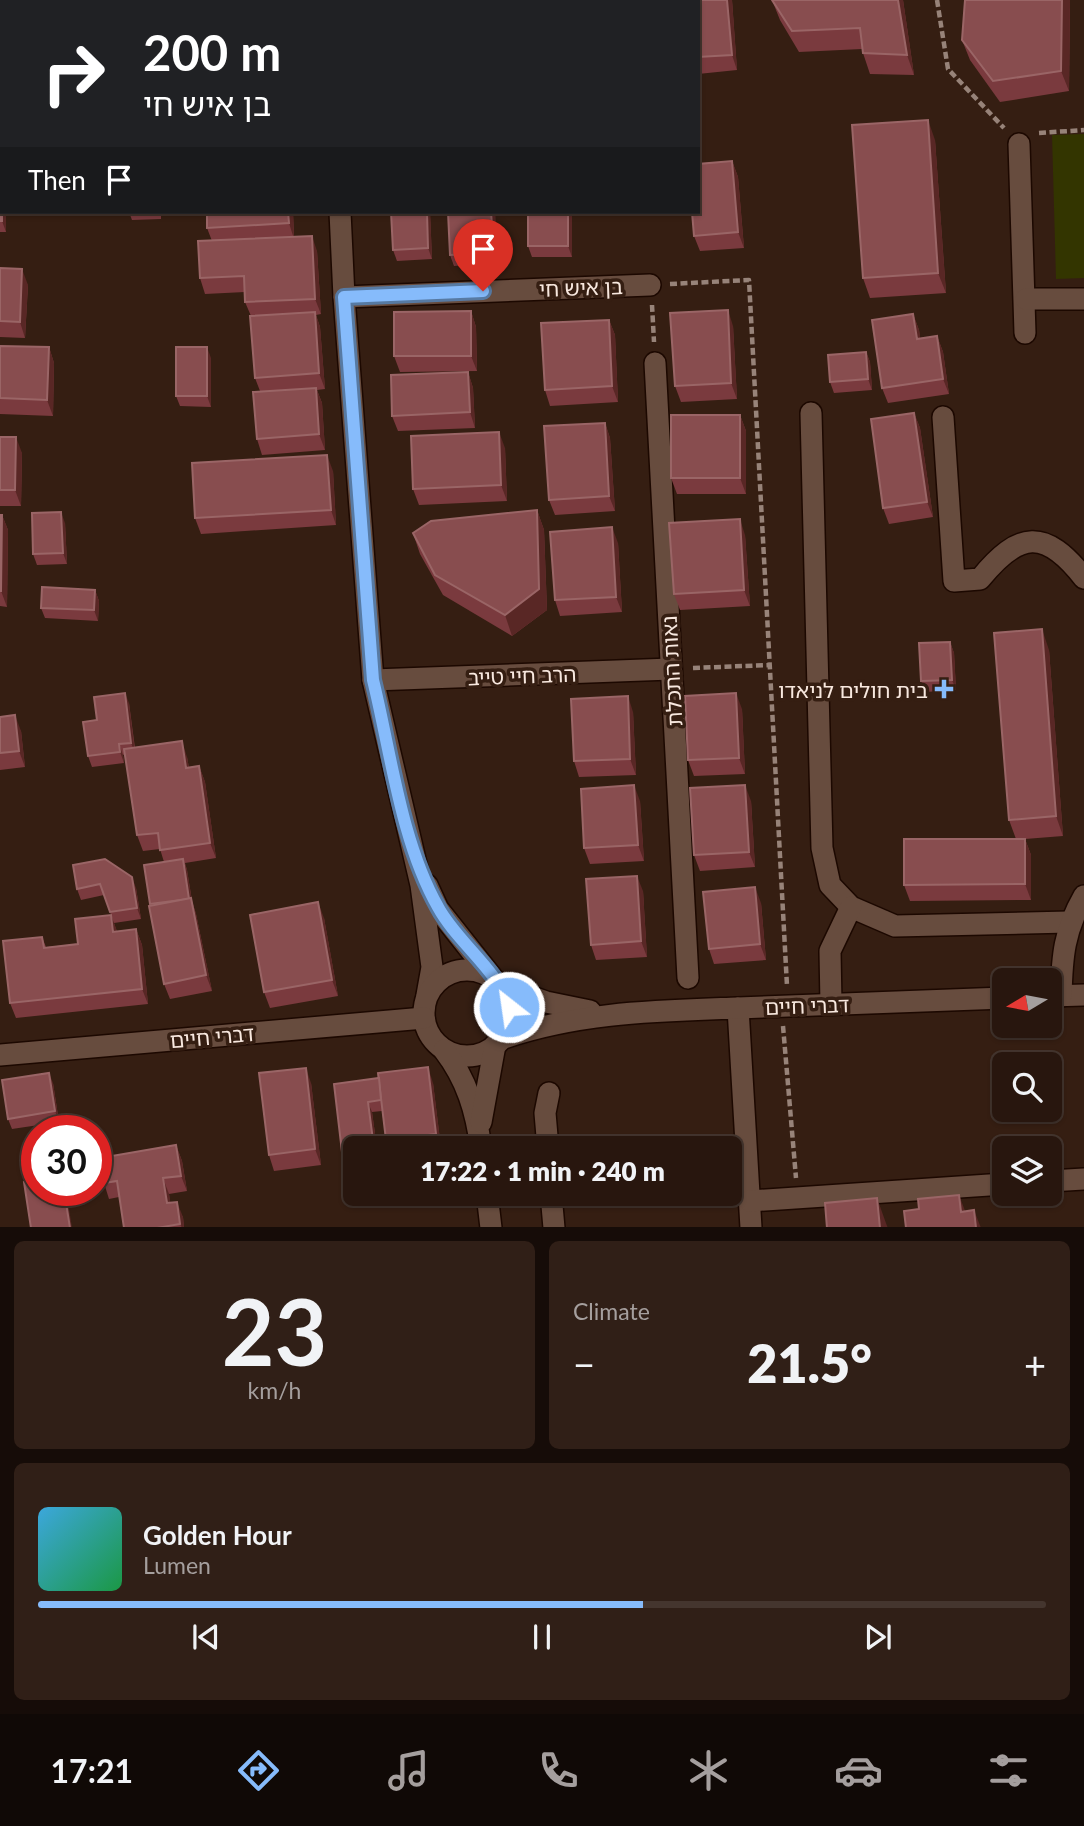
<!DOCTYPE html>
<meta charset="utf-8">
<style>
body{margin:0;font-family:Lato,"Noto Sans Hebrew",sans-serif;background:#301f17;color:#f1f3f6;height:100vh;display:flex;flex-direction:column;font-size:26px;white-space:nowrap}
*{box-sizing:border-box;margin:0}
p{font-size:23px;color:#a59f9e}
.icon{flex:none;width:38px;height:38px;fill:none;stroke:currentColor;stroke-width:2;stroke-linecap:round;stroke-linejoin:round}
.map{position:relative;height:1227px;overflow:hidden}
.details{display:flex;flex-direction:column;gap:14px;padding:14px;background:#160c08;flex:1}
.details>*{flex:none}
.banner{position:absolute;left:0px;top:0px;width:700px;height:214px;box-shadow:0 2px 5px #0004,0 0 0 2px #44352e;background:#202124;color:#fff;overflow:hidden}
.needle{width:46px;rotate:260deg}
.controls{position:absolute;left:992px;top:968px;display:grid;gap:14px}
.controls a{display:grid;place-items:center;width:70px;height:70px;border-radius:10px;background:#28160e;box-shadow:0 2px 5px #0004,0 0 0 2px #44352e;font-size:35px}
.speed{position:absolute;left:21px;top:1115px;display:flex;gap:14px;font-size:35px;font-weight:700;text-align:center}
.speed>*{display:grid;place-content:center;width:91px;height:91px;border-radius:50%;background:#28160e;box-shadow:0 2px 5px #0004,0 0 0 2px #44352e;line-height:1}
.speed .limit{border:10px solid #d22;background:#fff;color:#111}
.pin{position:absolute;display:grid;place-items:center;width:60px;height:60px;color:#fff;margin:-72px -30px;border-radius:50% 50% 50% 0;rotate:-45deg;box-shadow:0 0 7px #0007}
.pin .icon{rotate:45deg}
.me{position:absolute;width:77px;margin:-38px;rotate:330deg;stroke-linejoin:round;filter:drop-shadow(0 0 5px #0008)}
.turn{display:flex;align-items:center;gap:24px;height:147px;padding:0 28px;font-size:32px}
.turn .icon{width:91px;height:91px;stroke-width:2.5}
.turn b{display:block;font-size:49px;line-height:60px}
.then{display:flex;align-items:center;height:66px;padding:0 28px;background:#0003;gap:14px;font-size:26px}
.big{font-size:52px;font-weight:800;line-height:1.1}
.details .widget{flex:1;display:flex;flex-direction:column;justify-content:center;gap:10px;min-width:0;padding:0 24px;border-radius:10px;background:#301f17}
.details .dial{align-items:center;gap:0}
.dial b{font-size:91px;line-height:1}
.song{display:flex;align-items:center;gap:21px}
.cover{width:84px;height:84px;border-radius:10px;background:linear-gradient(135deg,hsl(200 70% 55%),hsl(140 70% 35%))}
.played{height:7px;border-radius:4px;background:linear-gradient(90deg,#86bbfb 60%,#44352e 60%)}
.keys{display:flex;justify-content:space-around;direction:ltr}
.heat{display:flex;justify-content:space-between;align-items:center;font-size:38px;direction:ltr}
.details .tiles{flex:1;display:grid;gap:14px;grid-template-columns:1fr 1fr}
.widget:last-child{grid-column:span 2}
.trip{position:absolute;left:343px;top:1136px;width:399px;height:70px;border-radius:10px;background:#28160e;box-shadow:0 2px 5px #0004,0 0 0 2px #44352e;font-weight:800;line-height:70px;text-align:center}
.dock{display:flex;height:112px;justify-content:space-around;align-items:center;background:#100906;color:#a59f9e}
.dock .icon{width:49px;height:49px}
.dock .on{color:#86bbfb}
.dock b{font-size:32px;color:#f1f3f6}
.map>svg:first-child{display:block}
.green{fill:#333500}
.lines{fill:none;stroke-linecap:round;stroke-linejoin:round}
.minor-casing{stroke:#1c0800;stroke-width:24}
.path{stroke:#978379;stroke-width:4.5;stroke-dasharray:7 3.5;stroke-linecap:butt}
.minor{stroke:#674c3e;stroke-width:21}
.wall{fill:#7a3a3e}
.shaded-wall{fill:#592725}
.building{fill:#884d4f;stroke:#9a6566;stroke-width:2}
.route-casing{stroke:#577aa3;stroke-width:18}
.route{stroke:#86bbfb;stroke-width:12}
.poi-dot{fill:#86bbfb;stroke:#351e12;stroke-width:2.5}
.labels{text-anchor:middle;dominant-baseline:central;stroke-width:7;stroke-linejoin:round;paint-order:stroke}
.street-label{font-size:21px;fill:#f8e8df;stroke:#351e12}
.poi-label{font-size:21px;fill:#f8e8df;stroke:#351e12;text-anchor:end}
</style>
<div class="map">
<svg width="1084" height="1228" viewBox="0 0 1084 1228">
<rect width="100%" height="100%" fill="#351e12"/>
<polygon class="green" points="1084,134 1084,278 1056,279 1052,135"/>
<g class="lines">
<g class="minor-casing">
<g id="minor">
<polyline points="341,2 341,0"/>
<polyline points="1019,144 1025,333"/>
<polyline points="340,212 344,297 373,680 421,885 432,967 427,995"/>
<polyline points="344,297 650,285"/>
<polyline points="1026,299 1084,299"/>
<polyline points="655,363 688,978"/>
<polyline points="811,413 822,848 830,885 851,907 895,926 1069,922"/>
<path d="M943,417L954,581L980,579C1019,531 1045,528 1084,578"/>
<polyline points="373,680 671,669"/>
<polyline points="427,885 438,909 491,976"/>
<circle cx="467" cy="1013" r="43"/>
<polyline points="501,986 546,1002 590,1011"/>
<polyline points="1050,996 1084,995"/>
<path d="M1061,996C1062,956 1064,931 1084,896"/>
<polyline points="831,1004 830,951 851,907"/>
<polyline points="738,1008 751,1228"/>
<path d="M501,1039C578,1012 657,1011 738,1008C827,1004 916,1001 1004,998"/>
<path d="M444,1050C467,1080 476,1111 481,1148"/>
<polyline points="0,1055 424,1018"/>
<polyline points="481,1122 495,1045"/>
<polyline points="548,1148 545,1113 549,1093"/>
<polyline points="1050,1181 1084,1179"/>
<polyline points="487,1194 491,1228"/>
<polyline points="551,1194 554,1228"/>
<polyline points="750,1201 1004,1184"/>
</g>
</g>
<g class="path">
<polyline points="937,0 948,69 1004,128"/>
<polyline points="1039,133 1084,130"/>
<polyline points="670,284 749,280 787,986"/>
<polyline points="652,305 654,342"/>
<polyline points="693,668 770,665"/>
<polyline points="783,1026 796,1178"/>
</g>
<use href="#minor" class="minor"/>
</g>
<g class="wall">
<polygon points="0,0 8,0 9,2 2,2 2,48 0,48"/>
<polygon points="177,0 315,0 315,2 178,2"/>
<polygon points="402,0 455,0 454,2 414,2"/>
<polygon points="732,0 737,70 698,74 698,2"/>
<polygon points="772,0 903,0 914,75 870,74 863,53 862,49 799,52 780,20"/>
<polygon points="1070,0 1069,91 1000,102 970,60 962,40"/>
<polygon points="935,140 946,293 870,298 863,278"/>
<polygon points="732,161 738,177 744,248 700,251 694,236"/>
<polygon points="0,163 2,212 6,212 6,232 0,232"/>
<polygon points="129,212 161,212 161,219 132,220"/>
<polygon points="293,212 294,236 317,251 321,314 316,315 320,327 325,389 317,390 322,403 325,450 262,455 257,439 260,391 255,378 251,316 245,302 245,292 205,294 200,278 212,241 207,228"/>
<polygon points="430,212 432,259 397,261 393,250"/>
<polygon points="448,212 495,212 497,263 454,266 450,255"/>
<polygon points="572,212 572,257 532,257 528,246"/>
<polygon points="0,268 28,285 25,338 0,337"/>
<polygon points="471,311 476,327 477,371 400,372 394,356"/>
<polygon points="913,314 919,330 920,338 937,336 943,352 949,394 888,403 882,388"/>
<polygon points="609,320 615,335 618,402 550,406 545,390"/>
<polygon points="733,326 737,399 681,402 675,386"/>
<polygon points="0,346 49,347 54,363 53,416 0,414"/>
<polygon points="866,352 870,362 872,390 834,393 830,382"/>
<polygon points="211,358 211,407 180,406 176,396"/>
<polygon points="468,372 473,388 475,428 398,431 392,416"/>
<polygon points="914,413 920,428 933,517 889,524 883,508"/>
<polygon points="740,415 746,431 746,494 677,494 671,478"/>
<polygon points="605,423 610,438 615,511 555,515 549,500"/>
<polygon points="0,437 22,453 21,506 0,506"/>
<polygon points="505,448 507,501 419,505 413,489"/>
<polygon points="333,471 336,525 201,534 195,518"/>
<polygon points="537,510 544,530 547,610 512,636 443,595 420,554 413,533"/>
<polygon points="0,515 2,515 8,530 7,607 0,606"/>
<polygon points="65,523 67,564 37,565 33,554"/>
<polygon points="745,535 750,606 680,610 674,594"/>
<polygon points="618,543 622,612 560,616 555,600"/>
<polygon points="95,590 99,601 98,621 45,618 41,608"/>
<polygon points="950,642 954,653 956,690 925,692 921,681"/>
<polygon points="1049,650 1063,836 1025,839 1031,855 1031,900 910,901 904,885 1016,839 1009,820"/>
<polygon points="129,703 135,748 187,757 189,768 199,766 205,782 216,858 185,863 187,870 192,901 196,914 212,991 170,999 164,984 150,904 164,862 160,849 143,851 137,835 125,754 123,755 124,763 92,767 88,756"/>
<polygon points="742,709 745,774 694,776 688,760"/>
<polygon points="633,712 636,775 579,777 574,761"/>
<polygon points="0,717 21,731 25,767 0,770"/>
<polygon points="640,801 644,861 590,864 584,848"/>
<polygon points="751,801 755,867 700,871 694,855"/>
<polygon points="73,865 136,888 141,919 114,923 117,932 136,929 142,945 148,1004 16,1018 10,1003 42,937 46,947 78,944 111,915 104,895 81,900 77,889"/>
<polygon points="643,891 647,957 596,960 591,945"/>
<polygon points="761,903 766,960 714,964 709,949"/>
<polygon points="324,918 338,996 270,1008 264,992"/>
<polygon points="53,1083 59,1122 12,1129 8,1119"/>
<polygon points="311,1083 321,1165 274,1171 269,1155"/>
<polygon points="433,1083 441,1148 389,1148 386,1140 382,1111 372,1112 377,1148 355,1148 355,1162 346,1163 342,1152 334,1084"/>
<polygon points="176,1145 182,1161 187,1191 169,1194 170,1202 183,1217 184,1228 124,1228 119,1197 109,1199 104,1183"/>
</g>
<g class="shaded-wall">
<polygon points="727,0 732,0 737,70 732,55"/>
<polygon points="898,0 903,0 914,75 907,55"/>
<polygon points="1062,0 1070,0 1069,91 1061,71"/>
<polygon points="928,120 935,140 946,293 938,273"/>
<polygon points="732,161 738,177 744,248 738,232"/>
<polygon points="2,212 6,212 6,232 2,221"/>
<polygon points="288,212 293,212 294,239 289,223"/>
<polygon points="427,212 430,212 432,259 428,248"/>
<polygon points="491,212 495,212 497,263 494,253"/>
<polygon points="568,212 572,212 572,257 568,246"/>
<polygon points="312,236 317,251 321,314 315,299"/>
<polygon points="22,269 28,285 25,338 20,322"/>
<polygon points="728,310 733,326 737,399 731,383"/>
<polygon points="471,311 476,327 477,371 471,356"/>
<polygon points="315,312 320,327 325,389 319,373"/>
<polygon points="913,314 919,330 923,355 917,339"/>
<polygon points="609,320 615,335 618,402 612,386"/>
<polygon points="937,336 943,352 949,394 943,379"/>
<polygon points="49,347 54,363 53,416 47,400"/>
<polygon points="207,347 211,358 211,407 207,396"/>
<polygon points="866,352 870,362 872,390 868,379"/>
<polygon points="468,372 473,388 475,428 470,412"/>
<polygon points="316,388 322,403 325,450 319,434"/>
<polygon points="914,413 920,428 933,517 927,502"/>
<polygon points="740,415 746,431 746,494 740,478"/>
<polygon points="605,423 610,438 615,511 609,496"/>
<polygon points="499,432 505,448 507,501 501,485"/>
<polygon points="16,437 22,453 21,506 15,490"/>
<polygon points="327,455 333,471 336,525 331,510"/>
<polygon points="537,510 544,530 547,610 512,636 505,615"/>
<polygon points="61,512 65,523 67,564 63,553"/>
<polygon points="2,515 8,530 7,607 1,591"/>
<polygon points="740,519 745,535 750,606 744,590"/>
<polygon points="612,527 618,543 622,612 616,597"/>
<polygon points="95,590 99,601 98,621 94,610"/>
<polygon points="1042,629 1049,650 1063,836 1056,816"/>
<polygon points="950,642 954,653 956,690 952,680"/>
<polygon points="125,693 129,703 135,753 131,743"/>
<polygon points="736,693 742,709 745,774 739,758"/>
<polygon points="628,696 633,712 636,775 630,759"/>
<polygon points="15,715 21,731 25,767 19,751"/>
<polygon points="182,741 187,757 192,784 186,768"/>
<polygon points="119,744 123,755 124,763 120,752"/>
<polygon points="199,766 205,782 216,858 210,843"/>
<polygon points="634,785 640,801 644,861 638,845"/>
<polygon points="745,785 751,801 755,867 749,852"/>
<polygon points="1025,839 1031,855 1031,900 1025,884"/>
<polygon points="183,859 187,870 192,901 196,914 212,991 206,975 189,899"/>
<polygon points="637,876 643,891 647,957 641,941"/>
<polygon points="132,877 136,888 141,919 137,908"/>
<polygon points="755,887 761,903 766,960 760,944"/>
<polygon points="318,902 324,918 338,996 332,980"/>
<polygon points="111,915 117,931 119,948 113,932"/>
<polygon points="136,929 142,945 148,1004 142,989"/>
<polygon points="428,1067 433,1083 441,1148 436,1134"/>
<polygon points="306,1068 311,1083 321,1165 315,1149"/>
<polygon points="49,1073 53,1083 59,1122 55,1111"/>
<polygon points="368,1102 372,1112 377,1148 374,1148"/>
<polygon points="176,1145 182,1161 187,1191 181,1176"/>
<polygon points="163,1178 169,1194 173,1219 167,1203"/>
<polygon points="64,1190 66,1190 72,1228 70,1228"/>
<polygon points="959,1195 970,1224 961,1212"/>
<polygon points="877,1198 887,1226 888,1228 880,1228"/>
<polygon points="177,1202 183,1217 184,1228 182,1228 180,1224"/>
<polygon points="974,1210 981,1228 976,1228"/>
</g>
<g class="building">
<polygon points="0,0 7,0 7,2 2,2 2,38 0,38"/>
<polygon points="52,0 83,0 83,2 51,2"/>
<polygon points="177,0 309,0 309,2 234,2"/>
<rect x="463" y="0" width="76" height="2"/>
<rect x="585" y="0" width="66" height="2"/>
<polygon points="687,0 727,0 732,55 698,57 698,2 688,2"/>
<polygon points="772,0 898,0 907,55 863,53 860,28 792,31"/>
<polygon points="965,0 1062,0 1061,71 993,81 962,40"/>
<polygon points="928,120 938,273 863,278 852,125"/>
<polygon points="732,161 738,232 694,236 692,212 698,212 698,164"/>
<rect x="0" y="163" width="2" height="58"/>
<polygon points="207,212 288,212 289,223 207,228"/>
<polygon points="391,212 427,212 428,248 393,250"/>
<polygon points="448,212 491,212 494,253 450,255"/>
<rect x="528" y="212" width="40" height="34"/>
<polygon points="312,236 315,299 245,302 244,276 200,278 198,241"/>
<polygon points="0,268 22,269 20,322 0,321"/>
<polygon points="728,310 731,383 675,386 670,313"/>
<polygon points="471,311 471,356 394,356 394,312"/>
<polygon points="315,312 319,373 255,378 250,316"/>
<polygon points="913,314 917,339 937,336 943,379 882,388 872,320"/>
<polygon points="609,320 612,386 545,390 541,323"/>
<polygon points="0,346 49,347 47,400 0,398"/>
<rect x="176" y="347" width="31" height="49"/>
<polygon points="866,352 868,379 830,382 828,355"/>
<polygon points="468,372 470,412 392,416 391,375"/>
<polygon points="316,388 319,434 257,439 253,392"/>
<polygon points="914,413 927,502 883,508 871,419"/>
<rect x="671" y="415" width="69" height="63"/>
<polygon points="605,423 609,496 549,500 544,426"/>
<polygon points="499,432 501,485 413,489 411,436"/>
<polygon points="0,437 16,437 15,490 0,490"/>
<polygon points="327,455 331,510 195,518 192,463"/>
<polygon points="537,510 539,589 505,615 435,575 413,533 431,521"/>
<polygon points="61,512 63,553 33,554 32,513"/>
<polygon points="0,515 2,515 1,591 0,591"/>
<polygon points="740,519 744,590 674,594 669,523"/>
<polygon points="612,527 616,597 555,600 550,532"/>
<polygon points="42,587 95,590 94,610 41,608"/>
<polygon points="1042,629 1056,816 1009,820 994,633"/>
<polygon points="950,642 952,680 921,681 919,643"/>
<polygon points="125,693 131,743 119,744 120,752 88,756 83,722 97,720 94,697"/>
<polygon points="736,693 739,758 688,760 685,696"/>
<polygon points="628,696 630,759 574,761 571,699"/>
<polygon points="15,715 19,751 0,753 0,717"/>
<polygon points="182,741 186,768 199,766 210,843 160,850 158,833 137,835 124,749"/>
<polygon points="634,785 638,845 584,848 581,789"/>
<polygon points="745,785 749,852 694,855 690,788"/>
<polygon points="904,839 1025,839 1025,884 904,885"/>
<polygon points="105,859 132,877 137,908 110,912 100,884 77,889 73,865"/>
<polygon points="183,859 189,899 150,904 144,865"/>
<polygon points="637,876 641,941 591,945 586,879"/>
<polygon points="755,887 760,944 709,949 703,892"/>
<polygon points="191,898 206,975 164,984 149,906"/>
<polygon points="318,902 332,980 264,992 250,915"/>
<polygon points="111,915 113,932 136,929 142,989 10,1003 3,941 42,937 44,948 78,944 75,919"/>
<polygon points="428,1067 436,1134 386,1140 378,1073"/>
<polygon points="306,1068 315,1149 269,1155 259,1073"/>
<polygon points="49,1073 55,1111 8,1119 2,1080"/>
<polygon points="379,1078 381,1100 368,1102 374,1148 355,1148 355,1151 342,1152 334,1084"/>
<polygon points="176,1145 181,1176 163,1178 167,1203 177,1202 180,1224 157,1228 124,1228 117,1181 104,1183 100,1158"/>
<polygon points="37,1180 37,1190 64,1190 70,1228 31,1228 24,1182"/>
<polygon points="959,1195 961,1212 974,1210 976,1228 906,1228 904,1211 919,1209 918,1199"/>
<polygon points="877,1198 880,1228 827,1228 825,1203"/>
</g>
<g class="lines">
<g class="route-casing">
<path id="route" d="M483,291L344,297L373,680C391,753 401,842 438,907C456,941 500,972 509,1007"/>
</g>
<use href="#route" class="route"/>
</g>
<path class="poi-dot" d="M940.5 678.5h7v7h7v7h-7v7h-7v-7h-7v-7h7z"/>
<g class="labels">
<g class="street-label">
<text transform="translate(581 287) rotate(-2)">בן איש חי</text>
<text transform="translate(671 671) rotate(-93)">נאות התכלת</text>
<text transform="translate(522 675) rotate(-2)">הרב חיי טייב</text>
<text transform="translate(807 1005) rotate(-2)">דברי חיים</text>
<text transform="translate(212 1036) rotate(-5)">דברי חיים</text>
</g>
<g class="poi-label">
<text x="928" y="689">בית חולים לניאדו</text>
</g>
</g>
</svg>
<div class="controls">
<a><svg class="needle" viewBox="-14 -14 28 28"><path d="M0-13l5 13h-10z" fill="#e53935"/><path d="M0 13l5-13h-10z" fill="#a59f9e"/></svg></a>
<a><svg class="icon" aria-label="search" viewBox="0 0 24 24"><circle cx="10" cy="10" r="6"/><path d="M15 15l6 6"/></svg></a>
<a><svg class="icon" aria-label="layers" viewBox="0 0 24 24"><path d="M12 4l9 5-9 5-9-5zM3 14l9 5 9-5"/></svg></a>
</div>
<div class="speed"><div class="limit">30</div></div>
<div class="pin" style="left:483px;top:291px;background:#d93025"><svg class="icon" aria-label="arrive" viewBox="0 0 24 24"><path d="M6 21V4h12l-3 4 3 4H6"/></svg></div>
<svg class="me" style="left:509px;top:1007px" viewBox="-20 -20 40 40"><circle r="17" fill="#86bbfb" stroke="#fff" stroke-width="3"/><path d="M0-11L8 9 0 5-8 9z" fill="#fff"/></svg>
<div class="trip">17:22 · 1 min · 240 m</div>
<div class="banner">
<div class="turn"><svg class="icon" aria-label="right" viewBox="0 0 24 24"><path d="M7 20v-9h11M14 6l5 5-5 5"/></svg><div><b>200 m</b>בן איש חי</div></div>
<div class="then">Then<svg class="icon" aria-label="arrive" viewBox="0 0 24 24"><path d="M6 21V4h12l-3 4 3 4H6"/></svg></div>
</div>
</div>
<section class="details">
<div class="tiles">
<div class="widget dial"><b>23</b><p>km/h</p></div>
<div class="widget"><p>Climate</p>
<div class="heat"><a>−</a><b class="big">21.5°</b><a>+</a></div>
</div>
<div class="widget">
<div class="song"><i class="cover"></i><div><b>Golden Hour</b><p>Lumen</p></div></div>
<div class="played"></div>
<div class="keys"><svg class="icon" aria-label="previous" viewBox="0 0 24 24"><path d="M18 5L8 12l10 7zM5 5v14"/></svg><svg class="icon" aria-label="pause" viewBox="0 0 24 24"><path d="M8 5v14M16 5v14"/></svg><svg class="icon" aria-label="next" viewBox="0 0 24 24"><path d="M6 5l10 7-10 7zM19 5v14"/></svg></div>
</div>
</div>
</section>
<nav class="dock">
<b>17:21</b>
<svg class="icon on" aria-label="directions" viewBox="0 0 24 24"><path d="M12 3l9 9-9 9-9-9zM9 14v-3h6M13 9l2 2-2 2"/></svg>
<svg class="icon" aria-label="music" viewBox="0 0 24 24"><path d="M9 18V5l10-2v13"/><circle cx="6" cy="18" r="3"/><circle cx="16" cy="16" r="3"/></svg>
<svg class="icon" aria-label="phone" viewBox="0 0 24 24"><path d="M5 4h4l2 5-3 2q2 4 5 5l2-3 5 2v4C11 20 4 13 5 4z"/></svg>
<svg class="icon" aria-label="climate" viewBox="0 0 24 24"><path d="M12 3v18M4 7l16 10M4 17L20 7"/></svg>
<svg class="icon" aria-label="car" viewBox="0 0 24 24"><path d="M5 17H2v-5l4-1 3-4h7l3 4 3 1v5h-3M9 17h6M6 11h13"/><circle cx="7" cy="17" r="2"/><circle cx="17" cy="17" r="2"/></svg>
<svg class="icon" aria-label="filters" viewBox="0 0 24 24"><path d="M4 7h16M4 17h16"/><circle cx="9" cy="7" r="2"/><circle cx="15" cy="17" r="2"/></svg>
</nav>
